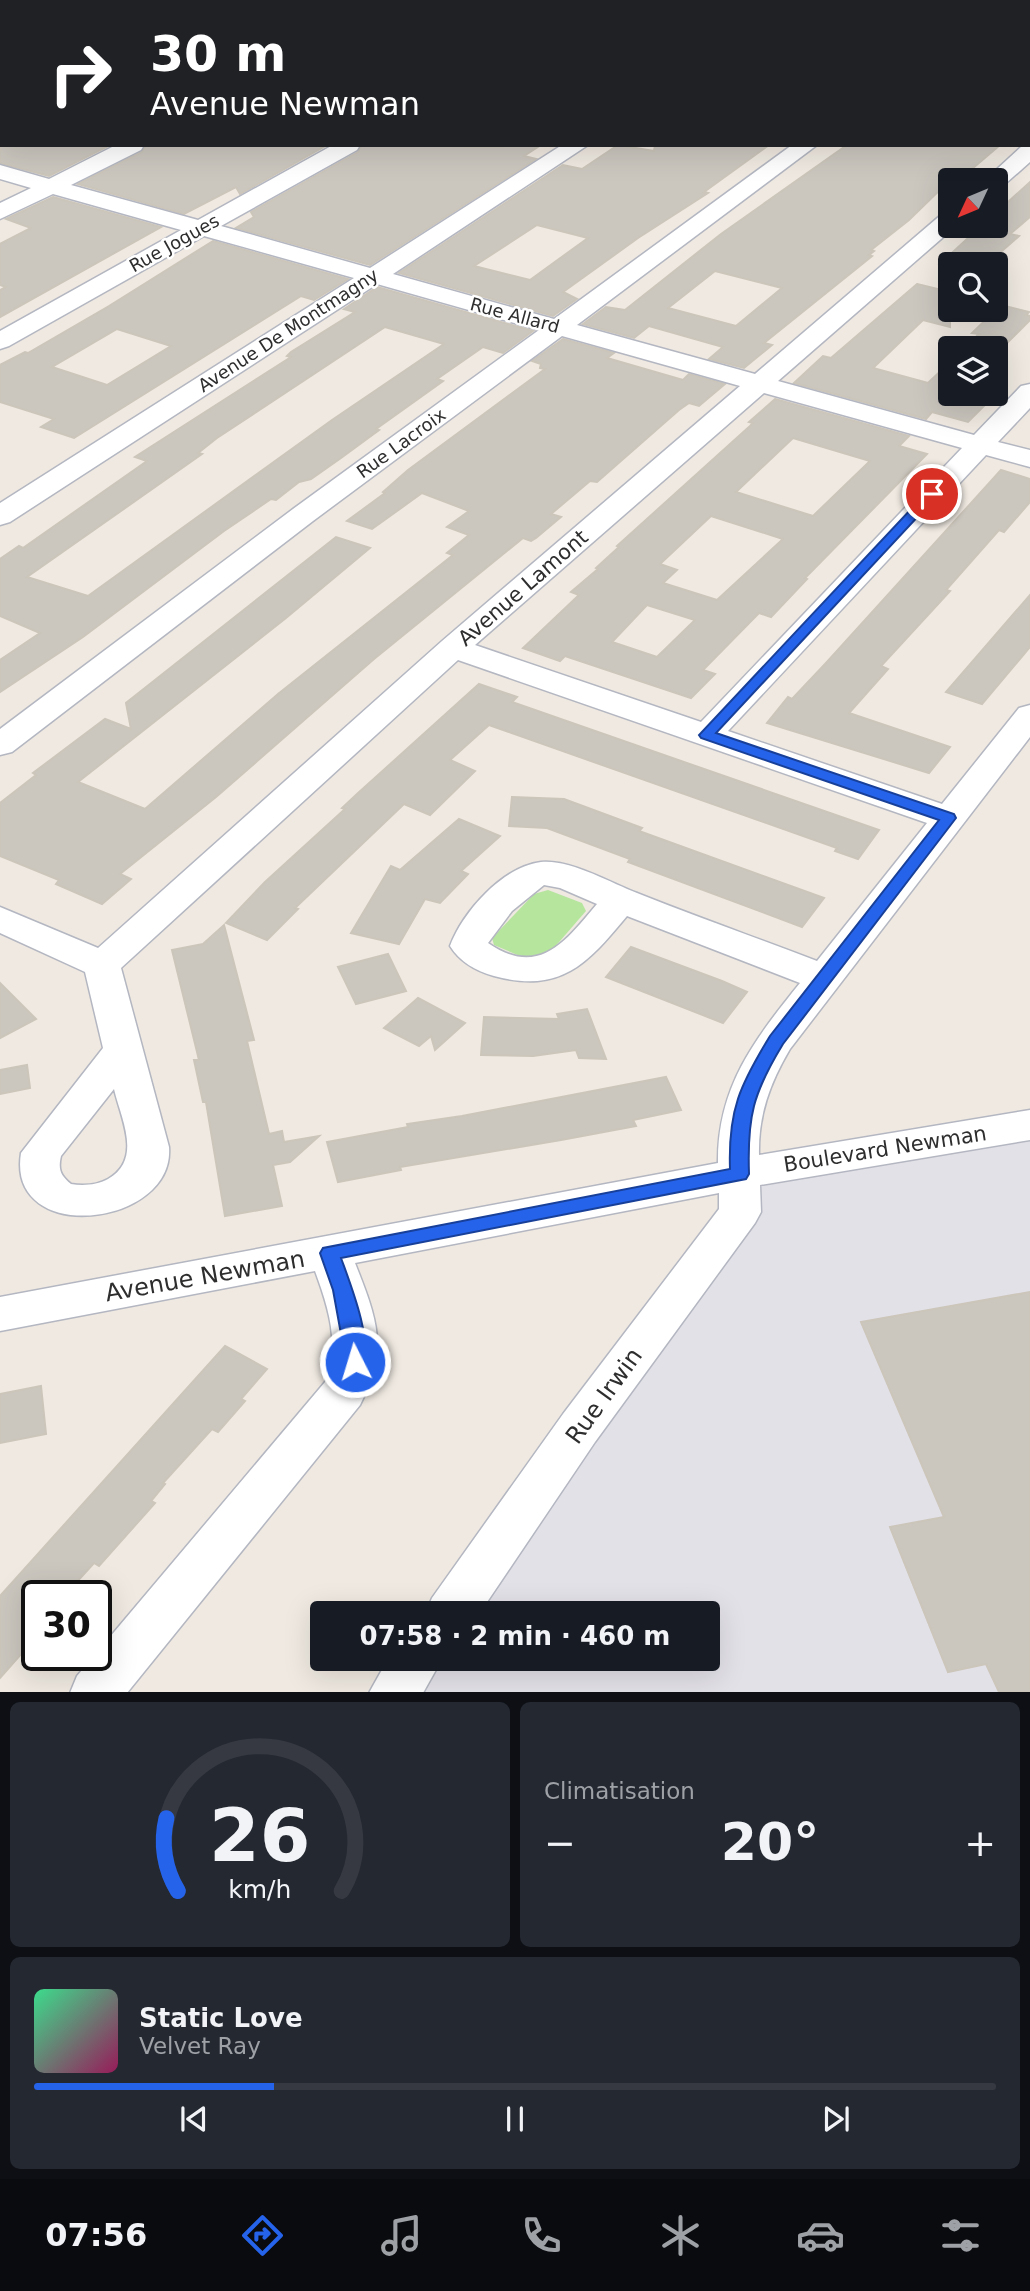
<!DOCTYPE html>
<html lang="fr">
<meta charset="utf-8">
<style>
body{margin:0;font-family:"DejaVu Sans",sans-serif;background:#242831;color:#f1f3f6;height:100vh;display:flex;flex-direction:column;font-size:26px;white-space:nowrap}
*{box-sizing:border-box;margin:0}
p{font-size:23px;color:#9ea1a6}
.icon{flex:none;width:38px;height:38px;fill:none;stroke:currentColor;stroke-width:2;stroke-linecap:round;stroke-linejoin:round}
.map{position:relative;height:1692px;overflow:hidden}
.details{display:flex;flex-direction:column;gap:10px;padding:10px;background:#0d0f14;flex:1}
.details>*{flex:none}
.top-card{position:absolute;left:0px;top:0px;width:1031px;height:147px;box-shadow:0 7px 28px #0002;background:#202124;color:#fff;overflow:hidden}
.needle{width:46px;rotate:226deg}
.buttons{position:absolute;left:938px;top:168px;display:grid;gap:14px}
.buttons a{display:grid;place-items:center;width:70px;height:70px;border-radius:7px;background:#171b24;box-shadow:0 7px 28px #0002;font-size:35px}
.speed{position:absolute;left:21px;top:1580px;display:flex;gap:14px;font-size:35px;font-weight:700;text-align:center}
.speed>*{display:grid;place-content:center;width:91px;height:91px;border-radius:50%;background:#171b24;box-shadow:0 7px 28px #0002;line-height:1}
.speed .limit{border:4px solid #111;border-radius:10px;background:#fff;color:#111}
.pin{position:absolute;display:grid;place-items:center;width:60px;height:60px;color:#fff;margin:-30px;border:4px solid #fff;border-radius:50%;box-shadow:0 2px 7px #0007}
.me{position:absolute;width:77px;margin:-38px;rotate:355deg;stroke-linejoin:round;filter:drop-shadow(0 0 5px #0008)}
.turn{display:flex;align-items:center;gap:24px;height:147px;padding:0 35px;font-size:32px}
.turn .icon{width:91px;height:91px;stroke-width:2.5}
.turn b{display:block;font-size:49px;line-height:60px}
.big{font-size:52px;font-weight:700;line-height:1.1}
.details .widget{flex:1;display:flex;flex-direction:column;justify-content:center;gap:10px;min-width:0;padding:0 24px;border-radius:10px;background:#242831}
.details .dial{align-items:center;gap:0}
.dial svg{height:182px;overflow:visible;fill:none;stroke:#363941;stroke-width:7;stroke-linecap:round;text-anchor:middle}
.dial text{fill:#f1f3f6;stroke:none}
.song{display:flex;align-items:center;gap:21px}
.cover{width:84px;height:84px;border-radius:10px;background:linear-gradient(135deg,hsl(150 70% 55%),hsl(330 70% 35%))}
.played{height:7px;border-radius:4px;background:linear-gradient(90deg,#2563eb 25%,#363941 25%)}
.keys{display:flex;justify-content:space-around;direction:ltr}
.heat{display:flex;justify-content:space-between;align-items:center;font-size:38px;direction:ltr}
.details .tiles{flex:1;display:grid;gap:10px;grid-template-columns:1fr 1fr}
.widget:last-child{grid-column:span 2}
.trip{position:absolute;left:310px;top:1601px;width:410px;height:70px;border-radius:7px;background:#171b24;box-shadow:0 7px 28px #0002;font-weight:700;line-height:70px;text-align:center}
.dock{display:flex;height:112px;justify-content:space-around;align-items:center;background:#090b0e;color:#9ea1a6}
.dock .icon{width:49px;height:49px}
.dock .active{color:#2563eb}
.dock b{font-size:32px;color:#f1f3f6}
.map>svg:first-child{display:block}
.industrial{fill:#e3e1e8}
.green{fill:#b6e59e}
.building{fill:#cbc7bf;stroke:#cbc5ba;stroke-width:2;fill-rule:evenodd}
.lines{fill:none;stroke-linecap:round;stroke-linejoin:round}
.minor-casing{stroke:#b4b7c1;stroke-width:3}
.major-casing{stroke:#c9c9c9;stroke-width:3}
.minor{fill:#fff;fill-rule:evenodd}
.major{fill:#f2d163;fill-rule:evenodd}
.route{fill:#2563eb;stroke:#184099;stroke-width:2}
.labels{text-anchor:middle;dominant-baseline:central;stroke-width:5;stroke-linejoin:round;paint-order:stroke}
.far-street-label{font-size:18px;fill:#2e2e2e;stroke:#fff}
.street-label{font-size:21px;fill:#2e2e2e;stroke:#fff}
.near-street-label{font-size:24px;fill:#2e2e2e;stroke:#fff}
</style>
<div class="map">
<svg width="1030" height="1693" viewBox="0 0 1030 1693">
<rect width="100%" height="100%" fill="#efe9e1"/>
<polygon class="industrial" points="1030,1125 1030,1692 392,1693 416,1659 707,1659 707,1614 449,1613 483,1566 740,1174"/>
<polygon class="green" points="548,890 582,903 586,911 547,956 527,959 494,945 492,938 534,894"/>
<g class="building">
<polygon points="0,145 84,146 110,145 49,176 0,163"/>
<polygon points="146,145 327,145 240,194 236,187 184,214 78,184 142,152"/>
<polygon points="362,145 493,147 541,145 524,156 536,159 370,265 236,228 254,217 251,212 358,152"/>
<path d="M618,145L654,151L655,145H769L704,192L708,193L638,238L563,292L577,299L553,316L399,273L563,165L582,169ZM537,225L588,238L530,280L474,266Z"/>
<path d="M847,145H1000L959,180H950L909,220L871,250L874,251L869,255L872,256L764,343L772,345L744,368L709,359L723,347L649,326L634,338L583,324L606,307L625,310L721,234ZM715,271L782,288L736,326L668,308Z"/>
<polygon points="1030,182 1030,217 1010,234 1019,236 987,264 940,264 981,226 996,226 996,213"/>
<polygon points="53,197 161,227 0,317 0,290 6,287 0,285 0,244 31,228 6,219"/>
<path d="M213,241L348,279L314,300L301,296L74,438L41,427L54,419L0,402V365L25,352L28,353L109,306ZM117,329L171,346L107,385L52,367Z"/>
<polygon points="917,284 950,292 950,327 923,320 873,368 928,383 950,362 950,394 971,394 989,401 968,422 932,412 926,419 794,383 823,356 831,358"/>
<path d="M377,287L533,331L503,353L483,347L437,379L443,381L376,429L379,430L341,458L311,479L299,482L276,500L271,499L224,531L83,637L0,692V660L40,633L0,616V559L19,546L23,548L147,461L135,457L291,357L287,356L291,352L355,312L344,309ZM385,327L444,344L332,420L88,596L27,577L202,454L198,453L217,438Z"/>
<polygon points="1001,305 1029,312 1026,315 1030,316 1030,320 1002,348 964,348 979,334 972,333"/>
<polygon points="563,339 614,353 607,358 683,380 689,374 725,384 699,406 689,403 679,410 597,482 590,481 551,514 561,517 536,538 531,541 523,538 374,659 216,797 120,874 131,879 102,904 56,884 59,880 0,856 0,803 36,775 33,773 105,719 131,729 126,703 336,537 370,548 286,618 78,782 145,809 278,694 453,555 447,553 469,535 447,527 469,511 422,493 372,529 347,521 385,493 383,492 408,470 545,369 540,368 541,364 532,361"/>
<path d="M775,399L909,436L899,446L927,454L805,578L807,579L771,617L759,613L703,670L715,674L691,698L565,656L560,661L523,648L579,595L571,592L598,569L596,568L619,547L617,546L750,426L753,423L749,422ZM793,438L870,461L813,516L736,492ZM711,516L783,539L717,600L663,583L677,570L660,564ZM647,605L695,620L657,657L612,642Z"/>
<polygon points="1001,470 1030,479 1030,502 1004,532 999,530 946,590 950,591 881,666 888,669 849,713 950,747 929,773 767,723 788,697 792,699 826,663"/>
<polygon points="1030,595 1030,647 982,704 946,692"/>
<polygon points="479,684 517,697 512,702 879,830 858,859 835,851 837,848 489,725 450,760 475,771 430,815 404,804 295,908 298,909 267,940 226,923 265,882 345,809 342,808 357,794"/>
<polygon points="512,797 564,799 642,828 639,831 824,898 802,927 628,862 630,859 547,828 509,826"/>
<polygon points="459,819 500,836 461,871 468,874 440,903 425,899 399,944 351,933 391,866 400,870"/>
<polygon points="224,925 254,1040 247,1041 269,1134 282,1131 284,1142 319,1136 290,1162 273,1165 282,1206 225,1216 206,1102 203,1102 194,1060 199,1060 172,950 203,944"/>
<polygon points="631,947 722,981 747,992 723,1023 606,977"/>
<polygon points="388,954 406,991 356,1004 338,967"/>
<polygon points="0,983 36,1019 0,1038"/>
<polygon points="418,998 465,1023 435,1050 431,1036 419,1046 384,1028"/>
<polygon points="587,1009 606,1059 579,1058 576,1050 533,1056 481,1055 484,1017 559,1019 557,1014"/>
<polygon points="27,1065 30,1088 0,1094 0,1070"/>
<polygon points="666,1077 681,1110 633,1120 636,1126 561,1140 400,1167 401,1170 338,1182 327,1142 408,1127 407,1124 462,1116"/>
<polygon points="1030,1292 1030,1692 999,1692 986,1664 948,1672 890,1527 944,1517 861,1322"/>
<polygon points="225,1346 267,1369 241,1399 245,1401 218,1432 212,1429 163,1483 165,1484 151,1501 155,1503 99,1566 94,1563 64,1596 37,1596 37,1636 0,1678 0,1596"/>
<polygon points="41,1386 46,1434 0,1443 0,1394"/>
</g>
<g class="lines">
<g class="minor-casing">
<g id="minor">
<polygon points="38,0 59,0 37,2"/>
<polygon points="215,0 236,0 214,2"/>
<polygon points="404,0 424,0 403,2"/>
<polygon points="595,0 615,0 594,2"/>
<polygon points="811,0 836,0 810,2"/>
<polygon points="2,15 2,27 0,28 0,16"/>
<rect x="0" y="100" width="2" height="12"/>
<path d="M116,145H144L141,150L71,185L198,220L333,145H360L357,150L221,226L370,268L562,145H588L393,274L554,319L792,145H817L577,325L755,374L942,214L950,212V226H956L778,381L974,435L1021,386L1030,384V408L998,442L1030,450V467L986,455L728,731L942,804L1019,708L1030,705V737L790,1049C770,1083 758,1115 759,1155L1030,1110V1140L760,1185L761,1212L755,1223L595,1442L479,1614H425L432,1598L563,1414L719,1209V1193L355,1263C377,1319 389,1349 360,1405L127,1693H70L77,1676L325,1382C341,1346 328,1306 315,1271L0,1331V1297L718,1163C717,1087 755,1039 800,983L627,916C587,964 561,994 494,976C476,971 460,962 450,946C463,912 502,867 541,862C570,859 611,883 637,893C697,917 757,938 817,961L927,823L458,660L121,968L169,1147C175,1227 6,1247 21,1153L103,1048L85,972L0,933V907L98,948L442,641L740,386L562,336L313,521L12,752L0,755V729L293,509L539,330L377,284L10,522L0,525V503L354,278L204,236L9,346L0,349V331L181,230L53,194L0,219V203L31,188L0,179V165L49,179ZM764,393L962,448L701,722L475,645ZM544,885L560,888L597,904C565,942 539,978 488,943L512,911ZM114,1089C121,1119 143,1159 108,1179C97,1185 83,1186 71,1184C60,1175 58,1169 61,1156Z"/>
<polygon points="1030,145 1030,162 1004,185 996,187 996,180 985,180 1022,146"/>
<polygon points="388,1659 442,1659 423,1693 369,1693"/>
</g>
</g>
<g class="major-casing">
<g id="major">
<polygon points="869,0 892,0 893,2 870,2"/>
<polygon points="910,0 933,0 934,2 911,2"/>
<polygon points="1029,61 1030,62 1030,76 1029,75"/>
</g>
</g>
<use href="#minor" class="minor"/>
<use href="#major" class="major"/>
</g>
<path class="route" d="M932,490L937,491V496L716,733L954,814L956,818L783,1044C753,1093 747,1117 749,1174L746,1179L341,1258C350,1283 374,1343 362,1367L355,1370L347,1367L333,1290L320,1253L323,1248L730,1169C728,1110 740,1085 770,1036L939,820L701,738L699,735L928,491Z"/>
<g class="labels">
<g class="far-street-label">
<text transform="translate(174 243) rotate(-29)">Rue Jogues</text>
<text transform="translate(515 315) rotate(15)">Rue Allard</text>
<text transform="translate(288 330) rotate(-33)">Avenue De Montmagny</text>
<text transform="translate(401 443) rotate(-36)">Rue Lacroix</text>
</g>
<g class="street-label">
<text transform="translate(523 588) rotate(-41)">Avenue Lamont</text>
<text transform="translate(885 1149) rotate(-9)">Boulevard Newman</text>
</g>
<g class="near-street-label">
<text transform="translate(205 1276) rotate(-10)">Avenue Newman</text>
<text transform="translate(604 1396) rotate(-54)">Rue Irwin</text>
</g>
</g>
</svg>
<div class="buttons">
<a><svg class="needle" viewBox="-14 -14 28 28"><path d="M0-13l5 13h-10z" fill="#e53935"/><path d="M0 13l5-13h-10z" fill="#9ea1a6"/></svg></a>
<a><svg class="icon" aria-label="search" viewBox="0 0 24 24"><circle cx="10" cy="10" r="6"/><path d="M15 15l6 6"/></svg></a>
<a><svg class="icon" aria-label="layers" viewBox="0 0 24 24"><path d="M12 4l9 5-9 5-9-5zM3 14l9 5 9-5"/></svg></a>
</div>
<div class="speed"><div class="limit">30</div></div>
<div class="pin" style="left:932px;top:494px;background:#d93025"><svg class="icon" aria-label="arrive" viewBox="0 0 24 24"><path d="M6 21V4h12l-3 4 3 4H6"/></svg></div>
<svg class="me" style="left:355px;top:1362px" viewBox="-20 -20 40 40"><circle r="17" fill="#2563eb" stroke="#fff" stroke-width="3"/><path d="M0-11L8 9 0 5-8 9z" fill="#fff"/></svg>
<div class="trip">07:58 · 2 min · 460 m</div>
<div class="top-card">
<div class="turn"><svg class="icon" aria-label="right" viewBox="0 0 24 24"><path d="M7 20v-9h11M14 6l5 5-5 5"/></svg><div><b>30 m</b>Avenue Newman</div></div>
</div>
</div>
<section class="details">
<div class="tiles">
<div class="widget dial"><svg viewBox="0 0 100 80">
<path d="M14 69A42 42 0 1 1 86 69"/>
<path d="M14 69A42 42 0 0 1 9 37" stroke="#2563eb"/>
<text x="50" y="56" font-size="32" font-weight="700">26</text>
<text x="50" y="72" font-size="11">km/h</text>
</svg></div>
<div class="widget"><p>Climatisation</p>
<div class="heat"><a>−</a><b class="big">20°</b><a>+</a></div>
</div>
<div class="widget">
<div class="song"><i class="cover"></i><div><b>Static Love</b><p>Velvet Ray</p></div></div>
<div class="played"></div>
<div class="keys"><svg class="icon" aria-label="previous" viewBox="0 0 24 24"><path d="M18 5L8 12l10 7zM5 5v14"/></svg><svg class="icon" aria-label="pause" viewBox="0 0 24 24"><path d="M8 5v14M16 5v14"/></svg><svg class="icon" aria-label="next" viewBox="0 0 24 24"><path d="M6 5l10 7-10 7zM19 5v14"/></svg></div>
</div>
</div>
</section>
<nav class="dock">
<b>07:56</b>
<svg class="icon active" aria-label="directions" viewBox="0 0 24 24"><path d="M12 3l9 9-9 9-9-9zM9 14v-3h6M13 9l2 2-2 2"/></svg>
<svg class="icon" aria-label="music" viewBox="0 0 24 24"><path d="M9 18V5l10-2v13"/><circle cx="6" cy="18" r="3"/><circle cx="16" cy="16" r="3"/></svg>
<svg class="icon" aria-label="phone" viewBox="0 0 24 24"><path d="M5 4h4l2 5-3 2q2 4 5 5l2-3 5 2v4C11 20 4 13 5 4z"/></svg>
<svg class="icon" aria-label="climate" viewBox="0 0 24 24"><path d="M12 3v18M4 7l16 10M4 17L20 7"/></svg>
<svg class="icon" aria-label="car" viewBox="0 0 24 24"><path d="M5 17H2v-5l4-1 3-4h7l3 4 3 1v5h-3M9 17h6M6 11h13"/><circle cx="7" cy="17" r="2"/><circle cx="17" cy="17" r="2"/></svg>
<svg class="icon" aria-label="filters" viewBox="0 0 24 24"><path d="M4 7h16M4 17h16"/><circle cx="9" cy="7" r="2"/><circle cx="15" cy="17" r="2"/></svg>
</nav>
